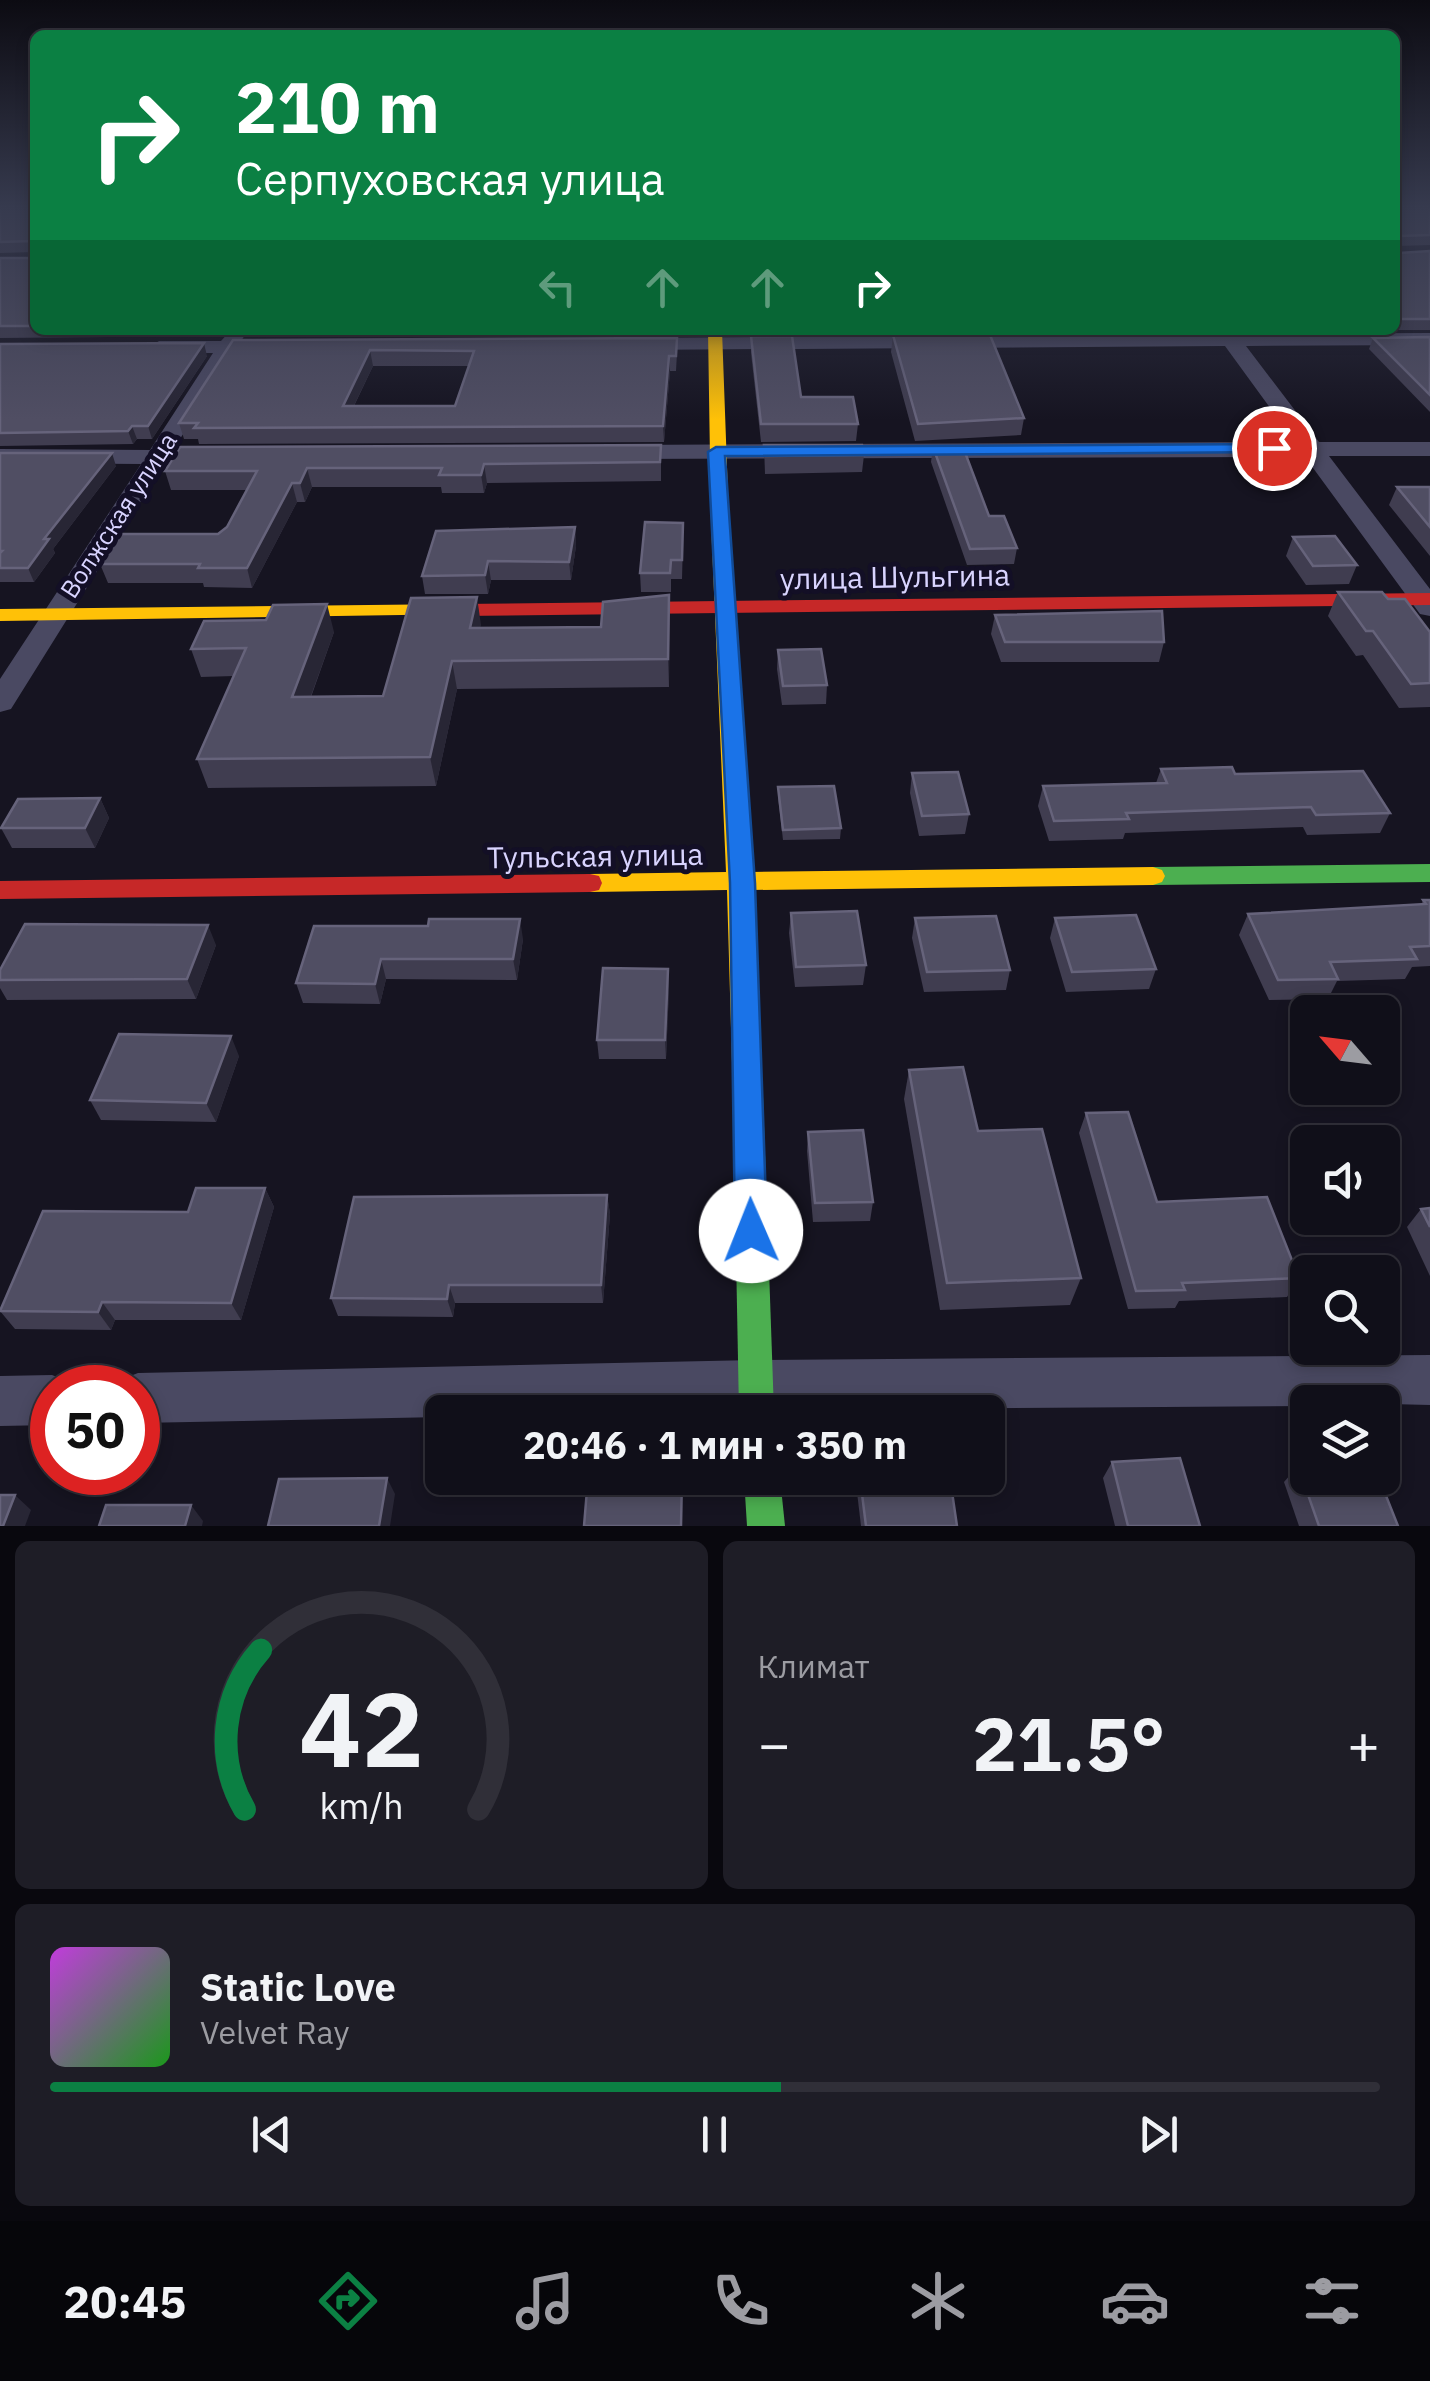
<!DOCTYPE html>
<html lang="ru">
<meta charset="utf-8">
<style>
body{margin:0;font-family:"IBM Plex Sans",sans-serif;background:#1e1d26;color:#f1f3f6;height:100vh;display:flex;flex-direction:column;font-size:38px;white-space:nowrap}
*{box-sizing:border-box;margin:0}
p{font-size:32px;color:#9c9ca2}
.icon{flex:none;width:55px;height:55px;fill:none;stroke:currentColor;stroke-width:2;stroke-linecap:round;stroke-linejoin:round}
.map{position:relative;height:1526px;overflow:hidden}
.drawer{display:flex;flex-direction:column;gap:15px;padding:15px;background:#09080e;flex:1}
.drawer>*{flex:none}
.banner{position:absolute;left:30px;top:30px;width:1370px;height:305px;border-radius:15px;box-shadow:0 5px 15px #0003,0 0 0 2px #302f38;background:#0b8043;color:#fff;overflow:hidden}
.needle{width:65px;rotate:298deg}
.tools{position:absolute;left:1290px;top:995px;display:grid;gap:20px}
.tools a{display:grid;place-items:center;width:110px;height:110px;border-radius:15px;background:#100f19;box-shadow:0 5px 15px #0003,0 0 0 2px #302f38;font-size:50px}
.speed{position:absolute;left:30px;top:1365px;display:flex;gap:20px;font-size:50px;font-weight:700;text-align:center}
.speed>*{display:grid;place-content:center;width:130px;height:130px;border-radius:50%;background:#100f19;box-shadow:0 5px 15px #0003,0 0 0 2px #302f38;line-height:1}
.speed .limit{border:15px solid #d22;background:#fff;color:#111}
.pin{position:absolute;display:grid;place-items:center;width:85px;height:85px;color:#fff;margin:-42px;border:5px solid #fff;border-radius:50%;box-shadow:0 2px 10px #0007}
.me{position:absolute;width:110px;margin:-55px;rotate:359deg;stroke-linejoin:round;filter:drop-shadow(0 0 8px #0008)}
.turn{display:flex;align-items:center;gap:35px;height:210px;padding:0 40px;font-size:45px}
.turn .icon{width:130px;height:130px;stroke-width:2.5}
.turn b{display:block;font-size:70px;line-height:85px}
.lanes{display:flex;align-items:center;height:95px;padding:0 40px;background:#0003;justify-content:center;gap:50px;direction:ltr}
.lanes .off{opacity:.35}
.big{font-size:75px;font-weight:700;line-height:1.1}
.drawer .tile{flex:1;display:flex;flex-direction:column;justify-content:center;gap:15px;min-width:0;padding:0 35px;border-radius:15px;background:#1e1d26}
.drawer .dial{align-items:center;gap:0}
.dial svg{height:260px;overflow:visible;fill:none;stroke:#302f38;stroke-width:7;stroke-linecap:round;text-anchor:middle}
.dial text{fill:#f1f3f6;stroke:none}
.song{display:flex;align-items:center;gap:30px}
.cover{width:120px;height:120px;border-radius:15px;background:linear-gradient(135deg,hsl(290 70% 55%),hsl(120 70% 35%))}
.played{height:10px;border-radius:5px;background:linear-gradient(90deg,#0b8043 55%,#302f38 55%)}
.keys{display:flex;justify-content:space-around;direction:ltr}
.heat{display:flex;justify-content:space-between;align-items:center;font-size:55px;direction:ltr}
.drawer .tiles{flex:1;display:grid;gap:15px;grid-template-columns:1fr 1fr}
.tile:last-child{grid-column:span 2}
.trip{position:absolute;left:425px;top:1395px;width:580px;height:100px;border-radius:15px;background:#100f19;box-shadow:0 5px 15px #0003,0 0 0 2px #302f38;font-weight:700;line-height:100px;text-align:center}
.dock{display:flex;height:160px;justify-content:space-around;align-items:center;background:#06060a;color:#9c9ca2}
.dock .icon{width:70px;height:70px}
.dock .on{color:#0b8043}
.dock b{font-size:45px;color:#f1f3f6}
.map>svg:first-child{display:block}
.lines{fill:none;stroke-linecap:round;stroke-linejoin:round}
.street{fill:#4a4962;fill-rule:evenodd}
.fast{fill:#4caf50;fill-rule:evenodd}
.slow{fill:#ffc107;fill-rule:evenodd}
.jam{fill:#c62828;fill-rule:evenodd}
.wall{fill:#403d50;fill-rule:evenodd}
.shaded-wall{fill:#282635}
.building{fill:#504e63;stroke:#66637b;stroke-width:2.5;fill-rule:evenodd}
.route{fill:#1a73e8;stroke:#114b97;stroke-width:2.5}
.labels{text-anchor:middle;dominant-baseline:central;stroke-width:10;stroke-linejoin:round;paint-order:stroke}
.far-street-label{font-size:25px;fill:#d9d4ff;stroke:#130f26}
.street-label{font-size:30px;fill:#d9d4ff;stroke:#130f26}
</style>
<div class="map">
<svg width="1430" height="1526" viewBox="0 0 1430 1526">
<rect width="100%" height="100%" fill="#161421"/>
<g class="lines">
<g class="street">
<polygon points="231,330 242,331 245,335 241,341 270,341 280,347 270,353 234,353 173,450 216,450 228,457 216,464 164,464 11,709 0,712 0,679 141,464 0,463 0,449 150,450 213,353 159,353 149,347 159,341 221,341"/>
<polygon points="1213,330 1233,330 1236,334 1430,333 1430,345 1246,346 1319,442 1430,442 1430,456 1329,456 1430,589 1430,616 1420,614 1305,457 620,459 608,452 620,445 1295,442 1225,346 634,350 624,344 634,338 1216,334"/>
<polygon points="1430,1355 1430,1405 1308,1402 1308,1406 442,1412 442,1417 138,1423 138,1388 117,1388 120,1380 138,1373 755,1360"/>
<polygon points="52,1375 70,1382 72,1388 52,1388 52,1425 0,1426 0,1376"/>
</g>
<g class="fast">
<polygon points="1430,864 1430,882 1153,885 1144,882 1141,876 1144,870 1153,867"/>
<polygon points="748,1084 758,1088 763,1097 774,1412 739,1412 733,1097 738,1088"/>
<polygon points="744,1478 780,1478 785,1526 747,1526"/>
</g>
<g class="slow">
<polygon points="708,330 722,330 729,522 751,872 1153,867 1162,870 1165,876 1162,882 1153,885 752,890 763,1097 758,1106 748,1110 738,1106 733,1097 727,890 590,892 581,890 578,883 581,876 590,874 726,872 711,522"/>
<polygon points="460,604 467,606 470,610 467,614 0,621 0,609"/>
</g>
<g class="jam">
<polygon points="1430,593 1430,605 460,616 450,610 460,604"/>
<polygon points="590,874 599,876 602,883 599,890 590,892 0,899 0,881"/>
</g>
</g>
<g class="wall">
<polygon points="0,206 35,206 35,330 227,330 220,336 0,338 0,258 31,258 35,255 34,252 0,253"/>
<polygon points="1395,206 1430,206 1430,245 1397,246 1399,253 1430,251 1430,330 1392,330 1395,330"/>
<polygon points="244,330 679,330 679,333 246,335"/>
<polygon points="748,330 834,330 749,333"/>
<polygon points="883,330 980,330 980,331 886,332"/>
<polygon points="893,335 1024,418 1021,435 915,441 891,352"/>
<polygon points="751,336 801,397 858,424 856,441 761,442 751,353"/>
<polygon points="1430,337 1430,412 1369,349 1373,338"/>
<path d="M233,340L677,353L676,371H670L664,442L199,444L198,439H184L179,423ZM373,366H469L455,406H354Z"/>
<polygon points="0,344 207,356 152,439 137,439 133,444 0,446"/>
<polygon points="661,445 661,481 487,483 484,493 442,493 441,487 312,487 305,502 297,502 252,588 204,587 203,583 108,583 100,564 218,534 227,527 247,490 171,490 165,471"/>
<polygon points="764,445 864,455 862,472 765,474"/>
<polygon points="933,447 1017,548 1014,564 967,565 931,462"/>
<polygon points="0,453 116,466 53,549 55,553 34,582 0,582"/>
<polygon points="1397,487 1430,487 1430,556 1389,505"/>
<polygon points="575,527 576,546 571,580 491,580 488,594 425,594 422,576"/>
<polygon points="1293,537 1357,565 1349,584 1306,585 1286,556"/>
<polygon points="683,541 682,579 671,579 671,592 641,592 640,573"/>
<polygon points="1338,592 1388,599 1430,632 1430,707 1399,708 1363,655 1356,656 1328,616"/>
<polygon points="669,595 669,687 457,689 436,786 208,788 197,759 234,676 201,677 191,649 334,632 311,697 383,696 477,597 480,628 601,627"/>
<polygon points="995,615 1164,642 1159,662 1001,662 991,634"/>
<polygon points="778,650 827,685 826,704 782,705 777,669"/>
<polygon points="1161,769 1235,774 1390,813 1380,833 1307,835 1303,827 1125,833 1123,839 1049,841 1038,806 1043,786 1156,783"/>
<polygon points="912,773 969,814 965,834 919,836 910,793"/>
<polygon points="778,787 841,828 840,839 783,840 778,797"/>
<polygon points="100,798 109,818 95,848 12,848 1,828"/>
<polygon points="1423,900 1430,900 1430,966 1412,967 1405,979 1337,981 1328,999 1269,1000 1239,935 1248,914 1421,905"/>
<polygon points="791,913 866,965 863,985 795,987 789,933"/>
<polygon points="915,918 1010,970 1006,990 924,992 912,938"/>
<polygon points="1055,918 1156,969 1149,989 1066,992 1050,938"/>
<polygon points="428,926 523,939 517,980 386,979 380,1004 303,1003 296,983"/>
<polygon points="216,945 196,999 7,1000 0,988 0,970"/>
<polygon points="668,969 669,989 666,1059 599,1059 597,1040"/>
<polygon points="239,1056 216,1122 101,1120 90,1100"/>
<polygon points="909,1070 978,1131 1081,1278 1070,1305 940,1310 904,1099"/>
<polygon points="1086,1113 1157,1202 1299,1278 1287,1297 1179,1301 1175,1308 1128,1309 1079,1133"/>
<polygon points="808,1132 873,1202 870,1221 813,1222 807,1151"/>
<polygon points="265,1188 274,1207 241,1320 115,1320 111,1330 15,1329 0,1311 188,1212"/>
<polygon points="607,1195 610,1214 603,1303 455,1303 453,1317 338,1316 331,1298"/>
<polygon points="1430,1208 1430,1276 1407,1227 1421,1209"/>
<polygon points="1112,1462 1200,1526 1115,1526 1103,1478"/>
<polygon points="1298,1466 1398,1526 1299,1526 1284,1482"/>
<polygon points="860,1478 957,1526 861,1526 857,1492"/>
</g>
<g class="shaded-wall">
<polygon points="204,343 207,356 152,439 148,426"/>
<polygon points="370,350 373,366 346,422 343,406"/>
<polygon points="669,356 670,371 664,442 663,426"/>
<polygon points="132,426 137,439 133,444 128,431"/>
<polygon points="112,453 116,466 53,549 55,553 34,582 28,568 44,539"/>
<polygon points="484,464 487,483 484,493 481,475"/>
<polygon points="307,468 312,487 305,502 300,483"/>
<polygon points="292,483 297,502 252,588 247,568"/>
<polygon points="575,527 576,546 571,580 569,562"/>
<polygon points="488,561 491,580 488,594 485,575"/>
<polygon points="669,595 670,623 669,687 668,659"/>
<polygon points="477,597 481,625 474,656 470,628"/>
<polygon points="327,604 334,632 300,726 292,697"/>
<polygon points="452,661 457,689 436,786 430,757"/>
<polygon points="100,798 109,818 95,848 85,828"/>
<polygon points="520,919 523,939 517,980 513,959"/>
<polygon points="208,925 216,945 196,999 187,979"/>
<polygon points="381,959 386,979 380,1004 375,984"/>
<polygon points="668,969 669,989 666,1059 665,1040"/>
<polygon points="231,1036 239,1056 216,1122 206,1103"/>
<polygon points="265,1188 274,1207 241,1320 231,1303"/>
<polygon points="607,1195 610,1214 603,1303 601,1285"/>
<polygon points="449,1285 455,1303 453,1317 447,1299"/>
<polygon points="102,1302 115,1320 111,1330 98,1312"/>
<polygon points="387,1478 395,1494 390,1526 379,1526"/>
<polygon points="15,1495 31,1510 25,1526 3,1526"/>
<polygon points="191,1505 203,1521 202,1526 185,1526"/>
</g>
<g class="building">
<polygon points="0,206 35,206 35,326 0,326 0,258 31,258 35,255 31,241 0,242"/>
<polygon points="1395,206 1430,206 1430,235 1399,236 1395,240"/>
<polygon points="1395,240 1399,253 1430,251 1430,319 1395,319"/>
<polygon points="893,335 990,335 1024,418 918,424"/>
<polygon points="751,336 792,336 801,397 853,397 858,424 761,424"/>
<polygon points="1430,337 1430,395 1373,338"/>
<path d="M677,338L676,356H669L663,426L194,428L198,423H179L233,340ZM370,350L474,351L455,406H343Z"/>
<polygon points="204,343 148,426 132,426 128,431 0,433 0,344"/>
<polygon points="661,445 660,462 484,464 481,475 439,475 442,468 307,468 300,483 292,483 247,568 198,568 200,564 100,564 119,534 218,534 227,527 257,471 165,471 180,447"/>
<polygon points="764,445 862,445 864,455 766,456"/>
<polygon points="933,447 963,447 989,516 1004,516 1017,548 970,549"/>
<polygon points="0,453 112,453 44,539 49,539 28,568 0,568 0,553 2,551 0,551"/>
<polygon points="1397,487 1430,487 1430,527"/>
<polygon points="645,522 683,523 682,560 671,560 670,573 640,573"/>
<polygon points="575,527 569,562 488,561 485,575 422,576 436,531"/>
<polygon points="1335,536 1357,565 1313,566 1293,537"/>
<polygon points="1338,592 1382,592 1388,599 1405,599 1430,632 1430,683 1411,684 1373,631 1366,631"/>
<polygon points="669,595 668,659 452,661 430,757 197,759 246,648 191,649 204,621 266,620 273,605 327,604 292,697 383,696 411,598 477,597 470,628 601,627 603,602"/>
<polygon points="1162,611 1164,642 1005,642 995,615"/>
<polygon points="821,649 827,685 783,686 778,650"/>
<polygon points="1232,767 1235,774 1363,771 1390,813 1316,815 1311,807 1126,813 1129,819 1054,821 1043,786 1167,783 1161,769"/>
<polygon points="958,772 969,814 922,816 912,773"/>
<polygon points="834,786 841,828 783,830 778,787"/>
<polygon points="100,798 85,828 1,828 18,799"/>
<polygon points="1423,900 1430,900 1430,946 1410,947 1417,959 1330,962 1338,979 1278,980 1248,914 1426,904"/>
<polygon points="857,911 866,965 796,967 791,913"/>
<polygon points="1136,915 1156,969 1072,972 1055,918"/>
<polygon points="996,916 1010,970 927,972 915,918"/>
<polygon points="429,919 520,919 513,959 381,959 375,984 296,983 314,926 428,926"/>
<polygon points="25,924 208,925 187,979 0,980 0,970"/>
<polygon points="603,968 668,969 665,1040 597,1040"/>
<polygon points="119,1034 231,1036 206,1103 90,1100"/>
<polygon points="963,1067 978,1131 1042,1129 1081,1278 947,1283 909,1070"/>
<polygon points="1128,1112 1157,1202 1267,1197 1299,1278 1182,1283 1185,1290 1136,1291 1086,1113"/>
<polygon points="863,1130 873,1202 815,1203 808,1132"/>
<polygon points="196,1188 265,1188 231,1303 102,1302 98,1312 0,1311 43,1211 188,1212"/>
<polygon points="607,1195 601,1285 449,1285 447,1299 331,1298 354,1197"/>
<polygon points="1430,1208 1430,1227 1421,1209"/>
<polygon points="1180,1458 1200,1526 1128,1526 1112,1462"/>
<polygon points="1298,1466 1308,1466 1308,1478 1379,1478 1398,1526 1319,1526"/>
<polygon points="387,1478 379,1526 268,1526 279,1479"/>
<polygon points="588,1478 682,1478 681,1526 584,1526"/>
<polygon points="860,1478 950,1478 957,1526 866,1526"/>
<polygon points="0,1495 15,1495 3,1526 0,1526"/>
<polygon points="106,1505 191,1505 185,1526 99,1526"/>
</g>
<linearGradient id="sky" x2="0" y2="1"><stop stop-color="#0c0b12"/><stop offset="0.49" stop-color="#363a4e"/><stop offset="1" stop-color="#363a4e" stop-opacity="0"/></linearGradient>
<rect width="1430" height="420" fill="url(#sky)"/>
<polygon class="route" points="1274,444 1282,448 1280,452 725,456 755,883 767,1231 762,1242 751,1246 739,1242 735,1231 730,883 708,452 716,447"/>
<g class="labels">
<g class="far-street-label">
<text transform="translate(118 515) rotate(-57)">Волжская улица</text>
</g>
<g class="street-label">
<text transform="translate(895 576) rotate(-1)">улица Шульгина</text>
<text transform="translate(595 855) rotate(-1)">Тульская улица</text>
</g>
</g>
</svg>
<div class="tools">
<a><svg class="needle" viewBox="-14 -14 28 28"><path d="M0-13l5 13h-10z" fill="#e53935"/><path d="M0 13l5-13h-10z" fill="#9c9ca2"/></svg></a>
<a><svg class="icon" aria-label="sound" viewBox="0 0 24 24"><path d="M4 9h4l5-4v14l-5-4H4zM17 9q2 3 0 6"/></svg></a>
<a><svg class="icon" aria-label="search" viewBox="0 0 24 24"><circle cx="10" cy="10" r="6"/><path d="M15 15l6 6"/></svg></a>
<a><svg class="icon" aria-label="layers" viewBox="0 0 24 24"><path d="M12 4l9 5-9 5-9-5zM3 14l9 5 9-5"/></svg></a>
</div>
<div class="speed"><div class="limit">50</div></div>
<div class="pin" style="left:1274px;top:448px;background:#d93025"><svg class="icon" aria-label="arrive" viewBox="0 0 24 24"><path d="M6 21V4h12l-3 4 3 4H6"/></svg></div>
<svg class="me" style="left:751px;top:1231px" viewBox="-20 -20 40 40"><circle r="19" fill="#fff"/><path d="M0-13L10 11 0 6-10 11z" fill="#1a73e8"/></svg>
<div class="trip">20:46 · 1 мин · 350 m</div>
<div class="banner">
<div class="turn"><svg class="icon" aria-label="right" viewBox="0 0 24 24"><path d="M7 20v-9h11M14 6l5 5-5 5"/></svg><div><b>210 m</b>Серпуховская улица</div></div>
<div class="lanes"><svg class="icon off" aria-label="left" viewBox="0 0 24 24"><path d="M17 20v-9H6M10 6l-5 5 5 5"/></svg><svg class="icon off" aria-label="ahead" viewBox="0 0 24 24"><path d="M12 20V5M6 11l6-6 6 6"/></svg><svg class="icon off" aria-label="ahead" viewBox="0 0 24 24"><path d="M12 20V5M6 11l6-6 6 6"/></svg><svg class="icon" aria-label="right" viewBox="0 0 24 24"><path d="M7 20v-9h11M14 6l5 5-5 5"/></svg></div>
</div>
</div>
<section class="drawer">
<div class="tiles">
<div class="tile dial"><svg viewBox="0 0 100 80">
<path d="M14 69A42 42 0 1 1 86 69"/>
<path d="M14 69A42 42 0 0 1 19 20" stroke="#0b8043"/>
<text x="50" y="56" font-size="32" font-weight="700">42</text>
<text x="50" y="72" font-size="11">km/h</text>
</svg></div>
<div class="tile"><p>Климат</p>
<div class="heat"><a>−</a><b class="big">21.5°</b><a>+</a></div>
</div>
<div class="tile">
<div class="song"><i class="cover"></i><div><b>Static Love</b><p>Velvet Ray</p></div></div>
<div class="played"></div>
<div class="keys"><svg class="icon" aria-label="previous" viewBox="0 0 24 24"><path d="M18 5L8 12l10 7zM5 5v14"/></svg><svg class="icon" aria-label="pause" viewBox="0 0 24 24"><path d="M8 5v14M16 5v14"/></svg><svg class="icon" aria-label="next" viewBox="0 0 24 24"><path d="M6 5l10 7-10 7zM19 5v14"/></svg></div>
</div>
</div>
</section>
<nav class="dock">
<b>20:45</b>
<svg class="icon on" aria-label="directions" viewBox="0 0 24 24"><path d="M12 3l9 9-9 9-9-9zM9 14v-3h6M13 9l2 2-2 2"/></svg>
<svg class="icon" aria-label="music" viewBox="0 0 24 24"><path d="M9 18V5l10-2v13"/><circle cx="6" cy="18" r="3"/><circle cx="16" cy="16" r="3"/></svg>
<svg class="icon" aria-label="phone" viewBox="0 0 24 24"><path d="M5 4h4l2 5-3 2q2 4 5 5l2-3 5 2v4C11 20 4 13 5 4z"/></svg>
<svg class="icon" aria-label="climate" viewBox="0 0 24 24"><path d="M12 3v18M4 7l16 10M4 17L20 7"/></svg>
<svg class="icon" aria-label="car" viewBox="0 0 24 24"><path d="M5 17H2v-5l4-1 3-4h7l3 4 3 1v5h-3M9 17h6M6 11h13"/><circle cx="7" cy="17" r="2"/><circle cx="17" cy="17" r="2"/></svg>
<svg class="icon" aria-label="filters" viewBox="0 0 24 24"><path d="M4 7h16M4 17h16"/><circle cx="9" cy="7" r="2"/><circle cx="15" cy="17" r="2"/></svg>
</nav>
